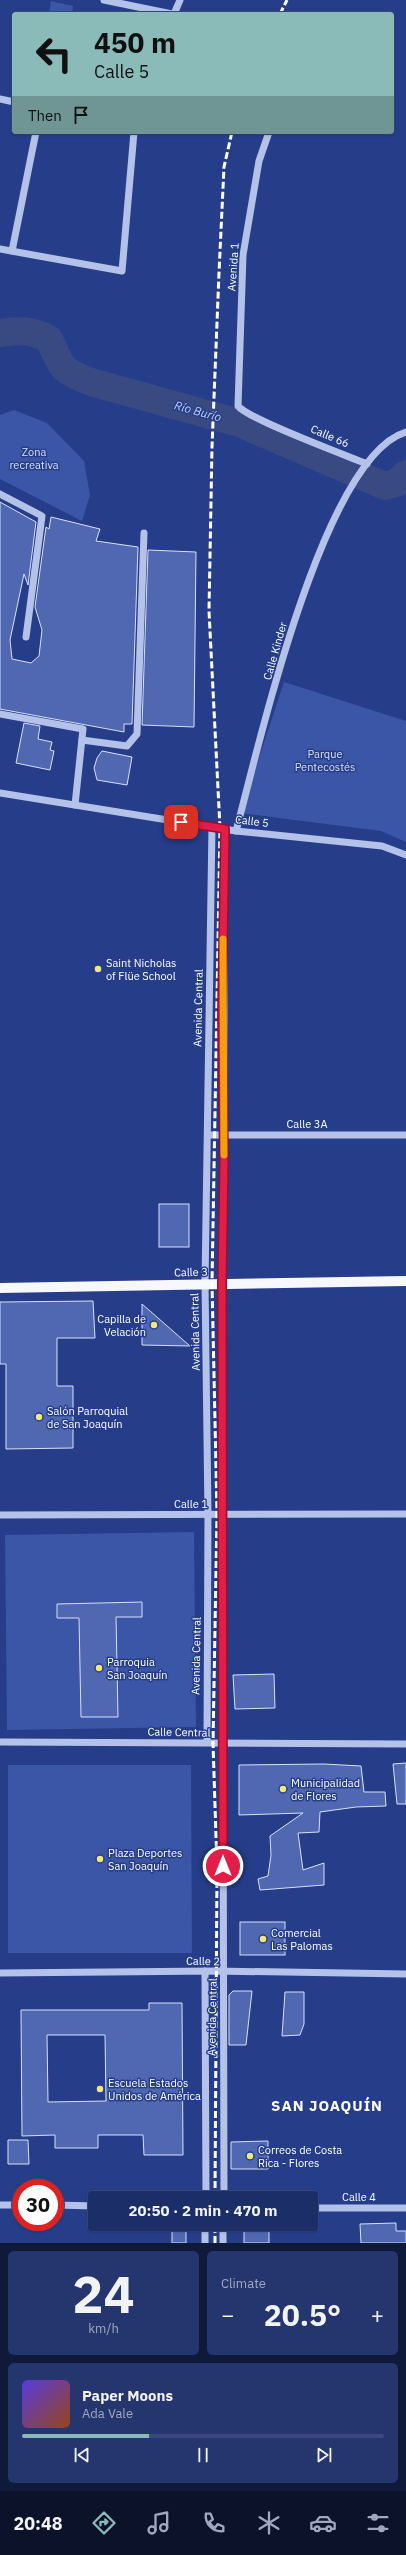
<!DOCTYPE html>
<meta charset="utf-8">
<style>
body{margin:0;font-family:"IBM Plex Sans",sans-serif;background:#25366e;color:#f1f3f6;height:100vh;display:flex;flex-direction:column;font-size:15px;white-space:nowrap}
*{box-sizing:border-box;margin:0}
p{font-size:13px;color:#a0a8c0}
.icon{flex:none;width:22px;height:22px;fill:none;stroke:currentColor;stroke-width:2;stroke-linecap:round;stroke-linejoin:round}
.map{position:relative;height:2243px;overflow:hidden}
.side{display:flex;flex-direction:column;gap:8px;padding:8px;background:#0f1939;flex:1}
.side>*{flex:none}
.banner{position:absolute;left:12px;top:12px;width:382px;height:122px;border-radius:4px;box-shadow:0 1px 3px #0004,0 0 0 1px #3a4a7c;background:#8bbbb9;color:#111;overflow:hidden}
.speed{position:absolute;left:12px;top:2179px;display:flex;gap:8px;font-size:20px;font-weight:700;text-align:center}
.speed>*{display:grid;place-content:center;width:52px;height:52px;border-radius:50%;background:#1c2e68;box-shadow:0 1px 3px #0004,0 0 0 1px #3a4a7c;line-height:1}
.speed .limit{border:6px solid #d22;background:#fff;color:#111}
.pin{position:absolute;display:grid;place-items:center;width:34px;height:34px;color:#fff;margin:-17px;border-radius:8px;box-shadow:0 2px 6px #0006}
.me{position:absolute;width:44px;margin:-22px;rotate:0deg;stroke-linejoin:round;filter:drop-shadow(0 0 3px #0008)}
.turn{display:flex;align-items:center;gap:14px;height:84px;padding:0 16px;font-size:18px}
.turn .icon{width:52px;height:52px;stroke-width:2.5}
.turn b{display:block;font-size:28px;line-height:34px}
.then{display:flex;align-items:center;height:38px;padding:0 16px;background:#0003;gap:8px;font-size:15px}
.big{font-size:30px;font-weight:800;line-height:1.1}
.side .widget{flex:1;display:flex;flex-direction:column;justify-content:center;gap:6px;min-width:0;padding:0 14px;border-radius:6px;background:#25366e}
.side .dial{align-items:center;gap:0}
.dial b{font-size:52px;line-height:1}
.song{display:flex;align-items:center;gap:12px}
.cover{width:48px;height:48px;border-radius:6px;background:linear-gradient(135deg,hsl(250 70% 55%),hsl(20 70% 35%))}
.played{height:4px;border-radius:2px;background:linear-gradient(90deg,#8bbbb9 35%,#3a4a7c 35%)}
.keys{display:flex;justify-content:space-around;direction:ltr}
.heat{display:flex;justify-content:space-between;align-items:center;font-size:22px;direction:ltr}
.side .tiles{flex:1;display:grid;gap:8px;grid-template-columns:1fr 1fr}
.widget:last-child{grid-column:span 2}
.trip{position:absolute;left:88px;top:2191px;width:230px;height:40px;border-radius:4px;background:#1c2e68;box-shadow:0 1px 3px #0004,0 0 0 1px #3a4a7c;font-weight:800;line-height:40px;text-align:center}
.menu{display:flex;height:64px;justify-content:space-around;align-items:center;background:#0b122a;color:#a0a8c0}
.menu .icon{width:28px;height:28px}
.menu .selected{color:#8bbbb9}
.menu b{font-size:18px;color:#f1f3f6}
.map>svg:first-child{display:block}
.green{fill:#3b56a6;fill-rule:evenodd}
.lines{fill:none;stroke-linecap:round;stroke-linejoin:round}
.river{stroke:#394a82;stroke-width:28}
.building{fill:#4f68b1;stroke:#d8e0f7;fill-rule:evenodd}
.minor{stroke:#b4c2e9;stroke-width:7}
.major{stroke:#f7f8fe;stroke-width:10}
.rail{stroke:#fff;stroke-width:3;stroke-dasharray:7 3;stroke-linecap:butt}
.route-casing{stroke:#92132f;stroke-width:10}
.route{stroke:#e11d48;stroke-width:7}
.slow{stroke:#f59e0b;stroke-width:7}
.poi-dot{fill:#f2e779;stroke:#263e8a;stroke-width:1.5}
.labels{text-anchor:middle;dominant-baseline:central;stroke-width:3;stroke-linejoin:round;paint-order:stroke}
.street-label{font-size:11px;fill:#fff;stroke:#263e8a}
.park-label{font-size:11px;fill:#d8e0f7;stroke:#263e8a}
.poi-label{font-size:11px;fill:#fff;stroke:#263e8a;text-anchor:start}
.water-label{font-size:12px;font-style:italic;fill:#c0ccf1;stroke:#263e8a}
.district-label{font-size:15px;font-weight:bold;letter-spacing:1px;fill:#fff;stroke:#263e8a}
</style>
<div class="map">
<svg width="406" height="2243" viewBox="0 0 406 2243">
<rect width="100%" height="100%" fill="#263e8a"/>
<g class="green">
<polygon points="51,1 73,6 72,14 49,14"/>
<polygon points="14,410 47,423 84,461 90,495 82,521 0,479 0,415"/>
<polygon points="284,682 406,721 406,842 381,831 241,813"/>
<path d="M194,1532L196,1727L7,1730L5,1535ZM142,1602V1617H116L118,1717L79,1618H57V1604Z"/>
<polygon points="8,1765 191,1765 192,1953 8,1953"/>
</g>
<g class="lines">
<path class="river" d="M0,333C19,330 32,330 49,339C63,368 58,369 91,382L239,423L385,486L396,483L406,474"/>
</g>
<g class="building">
<polygon points="0,502 36,522 28,585 24,574 10,640 12,659 31,663 39,656 42,630 35,607 46,527 49,529 51,517 100,529 96,541 138,547 132,724 124,724 124,732 0,709"/>
<polygon points="148,550 196,552 194,727 142,725"/>
<polygon points="24,723 40,726 38,739 52,742 50,750 54,751 50,770 16,763"/>
<polygon points="102,751 132,757 127,785 97,780 94,768 97,758"/>
<rect x="159" y="1204" width="30" height="43"/>
<polygon points="93,1301 95,1338 57,1338 57,1386 73,1386 73,1448 6,1449 6,1364 0,1364 0,1302"/>
<polygon points="142,1304 190,1346 142,1345"/>
<polygon points="142,1602 142,1617 116,1617 118,1717 81,1717 79,1618 57,1618 57,1604"/>
<polygon points="274,1674 275,1708 235,1709 233,1675"/>
<polygon points="406,1763 406,1804 397,1804 393,1764"/>
<polygon points="324,1764 361,1766 364,1792 385,1792 386,1806 356,1807 320,1812 319,1832 298,1833 303,1870 324,1863 324,1885 260,1890 258,1879 268,1876 271,1855 270,1836 303,1813 239,1815 239,1765"/>
<rect x="240" y="1922" width="45" height="33"/>
<polygon points="233,1991 252,1991 246,2045 229,2045 229,1995"/>
<polygon points="285,1992 304,1992 304,2024 300,2035 282,2036"/>
<path d="M149,2003H182L183,2155H144L143,2135H98V2148H55V2135L22,2136L21,2010H149ZM47,2035H105L106,2101L48,2102Z"/>
<polygon points="8,2140 28,2140 29,2164 8,2164"/>
<polygon points="268,2141 268,2169 231,2169 231,2142"/>
<polygon points="396,2223 396,2231 406,2231 406,2243 361,2243 360,2224"/>
<polygon points="172,2224 186,2229 186,2243 172,2243"/>
<rect x="244" y="2231" width="25" height="12"/>
</g>
<g class="lines">
<g class="minor">
<polyline points="104,0 172,14"/>
<polyline points="174,14 180,0"/>
<polyline points="0,99 14,102"/>
<path d="M269,132L259,161L243,255L238,406C248,419 345,455 367,464"/>
<polyline points="0,249 122,271 134,132"/>
<polyline points="12,251 36,132"/>
<polyline points="0,494 42,516 26,637"/>
<polyline points="0,714 83,729 75,805"/>
<polyline points="82,740 127,746 137,734 144,533"/>
<polyline points="0,793 236,831 382,846 406,855"/>
<path d="M236,831C258,750 323,456 406,432"/>
<polyline points="208,1135 406,1135"/>
<polyline points="0,1515 406,1514"/>
<polyline points="0,1742 406,1744"/>
<polyline points="207,1742 208,1515 205,1283 212,826"/>
<polyline points="205,1971 206,2198"/>
<polyline points="0,1973 215,1971 406,1974"/>
<path d="M224,2198L222,1283C225,1132 223,980 225,829"/>
<polyline points="0,2205 21,2205"/>
<polyline points="55,2205 95,2206"/>
<polyline points="311,2208 406,2208"/>
<polyline points="205,2243 205,2224"/>
<polyline points="223,2243 223,2224"/>
</g>
<polyline class="major" points="0,1288 406,1281"/>
<g class="rail">
<polyline points="280,14 287,0"/>
<polyline points="215,2198 217,1868 213,1743 217,1514 212,1283 220,828 209,611 212,447 219,273 224,167 232,132"/>
<polyline points="215,2243 215,2224"/>
</g>
</g>
<g class="lines">
<g class="route-casing">
<polyline id="route" points="181,822 225,829 222,1014 224,1163 222,1283 223,1866"/>
</g>
<use href="#route" class="route"/>
<polyline class="slow" points="223,939 224,1155"/>
</g>
<g class="poi-dot">
<circle cx="98" cy="969" r="4"/>
<circle cx="154" cy="1325" r="4"/>
<circle cx="39" cy="1417" r="4"/>
<circle cx="99" cy="1668" r="4"/>
<circle cx="283" cy="1789" r="4"/>
<circle cx="100" cy="1859" r="4"/>
<circle cx="263" cy="1939" r="4"/>
<circle cx="100" cy="2089" r="4"/>
<circle cx="250" cy="2156" r="4"/>
</g>
<g class="labels">
<g class="street-label">
<text transform="translate(233 267) rotate(-86)">Avenida 1</text>
<text transform="translate(330 436) rotate(23)">Calle 66</text>
<text transform="translate(275 651) rotate(-74)">Calle Kinder</text>
<text transform="translate(252 821) rotate(7)">Calle 5</text>
<text transform="translate(198 1008) rotate(-89)">Avenida Central</text>
<text x="307" y="1124">Calle 3A</text>
<text transform="translate(191 1272) rotate(-2)">Calle 3</text>
<text transform="translate(195 1332) rotate(-91)">Avenida Central</text>
<text x="191" y="1504">Calle 1</text>
<text transform="translate(196 1656) rotate(-89)">Avenida Central</text>
<text transform="translate(179 1732) rotate(1)">Calle Central</text>
<text transform="translate(203 1961) rotate(1)">Calle 2</text>
<text transform="translate(212 2017) rotate(-89)">Avenida Central</text>
<text x="359" y="2197">Calle 4</text>
</g>
<g class="park-label">
<text x="34" y="452">Zona<tspan x="34" dy="13">recreativa</tspan></text>
<text x="325" y="754">Parque<tspan x="325" dy="13">Pentecostés</tspan></text>
</g>
<g class="poi-label">
<text x="106" y="963">Saint Nicholas<tspan x="106" dy="13">of Flüe School</tspan></text>
<text x="146" y="1319" text-anchor="end">Capilla de<tspan x="146" dy="13">Velación</tspan></text>
<text x="47" y="1411">Salón Parroquial<tspan x="47" dy="13">de San Joaquín</tspan></text>
<text x="107" y="1662">Parroquia<tspan x="107" dy="13">San Joaquín</tspan></text>
<text x="291" y="1783">Municipalidad<tspan x="291" dy="13">de Flores</tspan></text>
<text x="108" y="1853">Plaza Deportes<tspan x="108" dy="13">San Joaquín</tspan></text>
<text x="271" y="1933">Comercial<tspan x="271" dy="13">Las Palomas</tspan></text>
<text x="108" y="2083">Escuela Estados<tspan x="108" dy="13">Unidos de América</tspan></text>
<text x="258" y="2150">Correos de Costa<tspan x="258" dy="13">Rica - Flores</tspan></text>
</g>
<g class="water-label">
<text transform="translate(198 411) rotate(15)">Río Burío</text>
</g>
<g class="district-label">
<text x="327" y="2105">SAN JOAQUÍN</text>
</g>
</g>
</svg>
<div class="speed"><div class="limit">30</div></div>
<div class="pin" style="left:181px;top:822px;background:#d93025"><svg class="icon" aria-label="arrive" viewBox="0 0 24 24"><path d="M6 21V4h12l-3 4 3 4H6"/></svg></div>
<svg class="me" style="left:223px;top:1866px" viewBox="-20 -20 40 40"><circle r="17" fill="#e11d48" stroke="#fff" stroke-width="3"/><path d="M0-11L8 9 0 5-8 9z" fill="#fff"/></svg>
<div class="trip">20:50 · 2 min · 470 m</div>
<div class="banner">
<div class="turn"><svg class="icon" aria-label="left" viewBox="0 0 24 24"><path d="M17 20v-9H6M10 6l-5 5 5 5"/></svg><div><b>450 m</b>Calle 5</div></div>
<div class="then">Then<svg class="icon" aria-label="arrive" viewBox="0 0 24 24"><path d="M6 21V4h12l-3 4 3 4H6"/></svg></div>
</div>
</div>
<section class="side">
<div class="tiles">
<div class="widget dial"><b>24</b><p>km/h</p></div>
<div class="widget"><p>Climate</p>
<div class="heat"><a>−</a><b class="big">20.5°</b><a>+</a></div>
</div>
<div class="widget">
<div class="song"><i class="cover"></i><div><b>Paper Moons</b><p>Ada Vale</p></div></div>
<div class="played"></div>
<div class="keys"><svg class="icon" aria-label="previous" viewBox="0 0 24 24"><path d="M18 5L8 12l10 7zM5 5v14"/></svg><svg class="icon" aria-label="pause" viewBox="0 0 24 24"><path d="M8 5v14M16 5v14"/></svg><svg class="icon" aria-label="next" viewBox="0 0 24 24"><path d="M6 5l10 7-10 7zM19 5v14"/></svg></div>
</div>
</div>
</section>
<nav class="menu">
<b>20:48</b>
<svg class="icon selected" aria-label="directions" viewBox="0 0 24 24"><path d="M12 3l9 9-9 9-9-9zM9 14v-3h6M13 9l2 2-2 2"/></svg>
<svg class="icon" aria-label="music" viewBox="0 0 24 24"><path d="M9 18V5l10-2v13"/><circle cx="6" cy="18" r="3"/><circle cx="16" cy="16" r="3"/></svg>
<svg class="icon" aria-label="phone" viewBox="0 0 24 24"><path d="M5 4h4l2 5-3 2q2 4 5 5l2-3 5 2v4C11 20 4 13 5 4z"/></svg>
<svg class="icon" aria-label="climate" viewBox="0 0 24 24"><path d="M12 3v18M4 7l16 10M4 17L20 7"/></svg>
<svg class="icon" aria-label="car" viewBox="0 0 24 24"><path d="M5 17H2v-5l4-1 3-4h7l3 4 3 1v5h-3M9 17h6M6 11h13"/><circle cx="7" cy="17" r="2"/><circle cx="17" cy="17" r="2"/></svg>
<svg class="icon" aria-label="filters" viewBox="0 0 24 24"><path d="M4 7h16M4 17h16"/><circle cx="9" cy="7" r="2"/><circle cx="15" cy="17" r="2"/></svg>
</nav>
